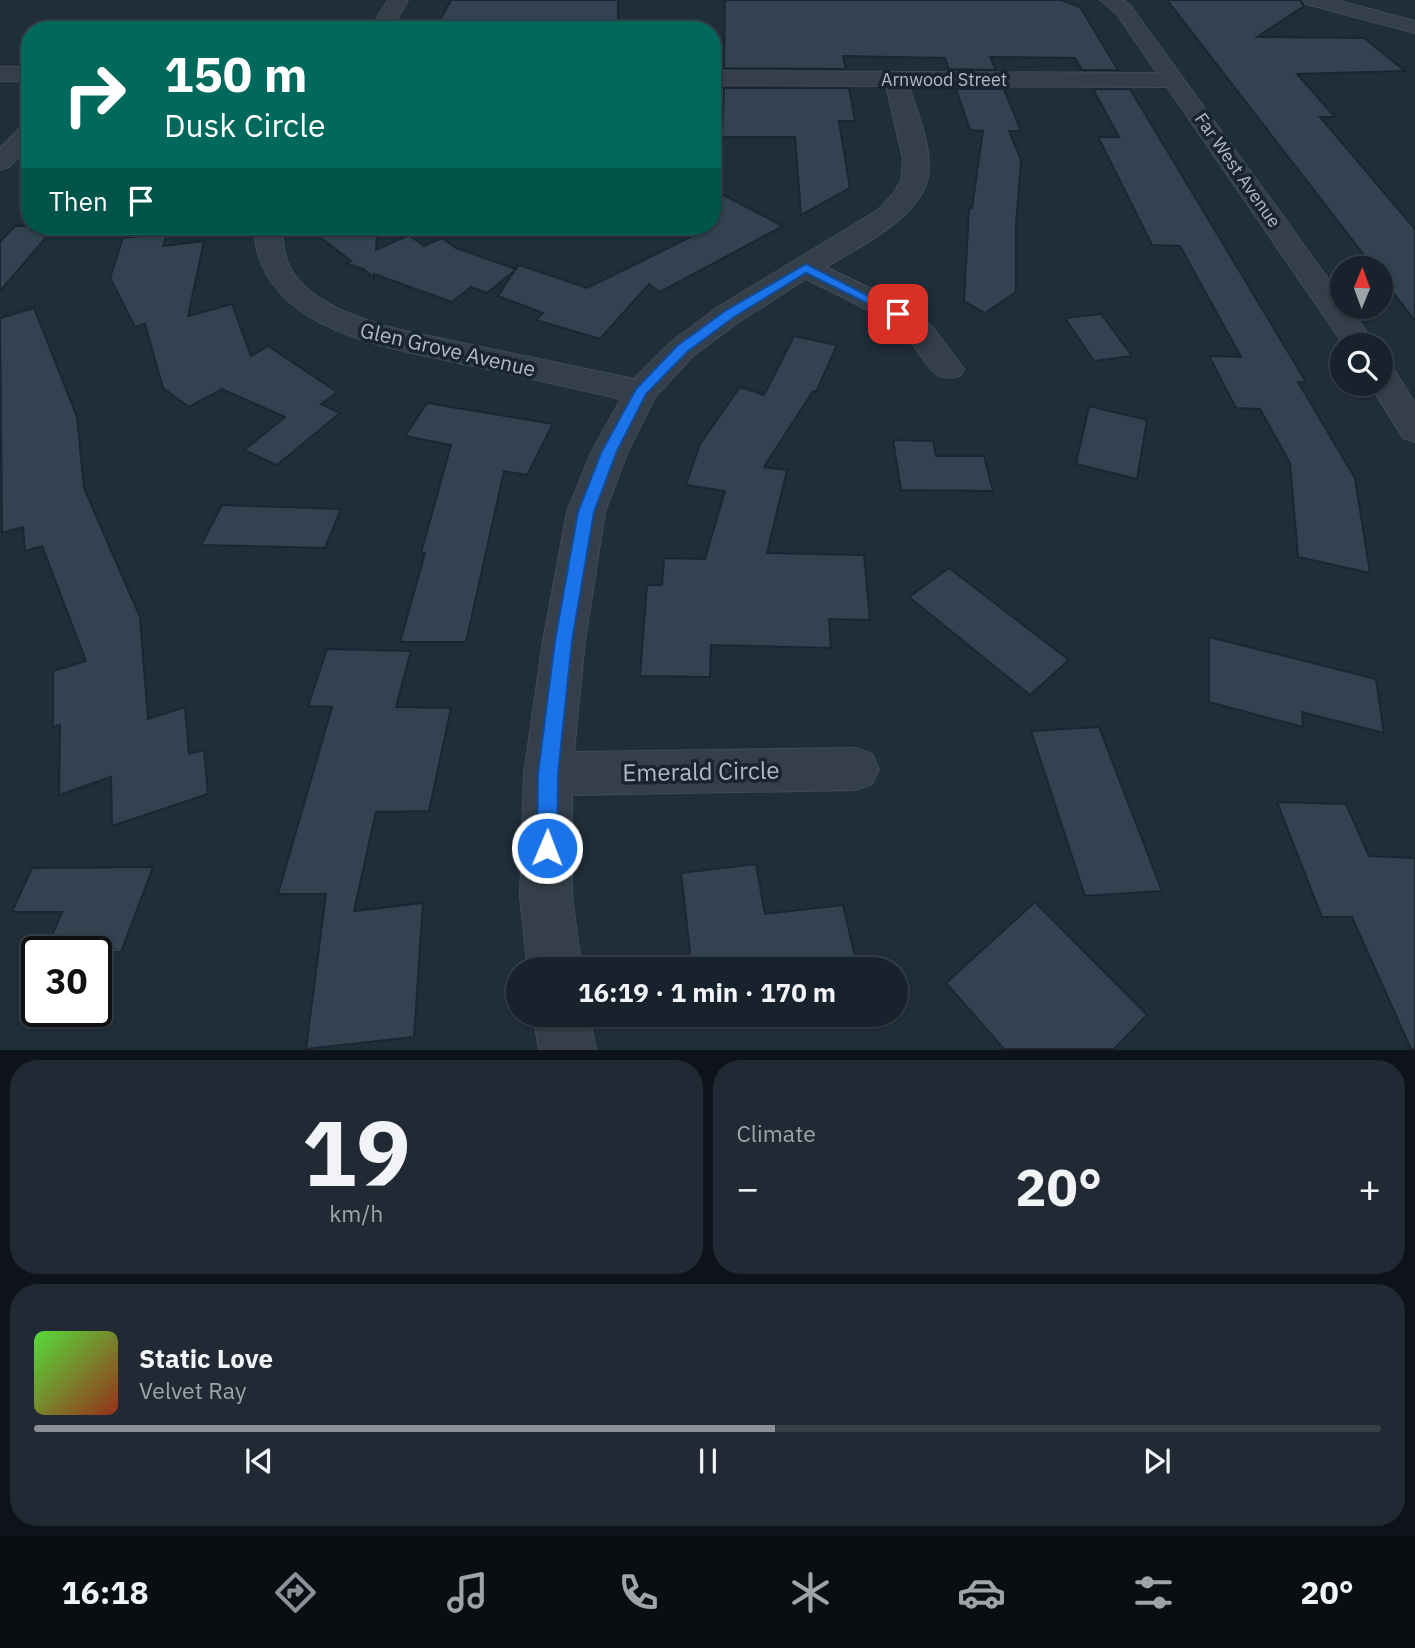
<!DOCTYPE html>
<meta charset="utf-8">
<style>
body{margin:0;font-family:"IBM Plex Sans",sans-serif;background:#212a34;color:#f1f3f6;height:100vh;display:flex;flex-direction:column;font-size:26px;white-space:nowrap}
*{box-sizing:border-box;margin:0}
p{font-size:23px;color:#9fa4a9}
.icon{flex:none;width:38px;height:38px;fill:none;stroke:currentColor;stroke-width:2;stroke-linecap:round;stroke-linejoin:round}
.map{position:relative;height:1050px;overflow:hidden}
.panel{display:flex;flex-direction:column;gap:10px;padding:10px;background:#0d1318;flex:1}
.panel>*{flex:none}
.guide{position:absolute;left:21px;top:21px;width:700px;height:214px;border-radius:28px;box-shadow:0 2px 5px #0004,0 0 0 2px #363f48;background:#00695c;color:#fff;overflow:hidden}
.needle{width:46px;rotate:1deg}
.fabs{position:absolute;left:1330px;top:256px;display:grid;gap:14px}
.fabs a{display:grid;place-items:center;width:63px;height:63px;border-radius:50%;background:#18222c;box-shadow:0 2px 5px #0004,0 0 0 2px #363f48;font-size:35px}
.speed{position:absolute;left:21px;top:936px;display:flex;gap:14px;font-size:35px;font-weight:700;text-align:center}
.speed>*{display:grid;place-content:center;width:91px;height:91px;border-radius:50%;background:#18222c;box-shadow:0 2px 5px #0004,0 0 0 2px #363f48;line-height:1}
.speed .limit{border:4px solid #111;border-radius:10px;background:#fff;color:#111}
.pin{position:absolute;display:grid;place-items:center;width:60px;height:60px;color:#fff;margin:-30px;border-radius:14px;box-shadow:0 4px 10px #0006}
.me{position:absolute;width:77px;margin:-38px;rotate:1deg;stroke-linejoin:round;filter:drop-shadow(0 0 5px #0008)}
.turn{display:flex;align-items:center;gap:24px;height:147px;padding:0 28px;font-size:32px}
.turn .icon{width:91px;height:91px;stroke-width:2.5}
.turn b{display:block;font-size:49px;line-height:60px}
.then{display:flex;align-items:center;height:66px;padding:0 28px;background:#0003;gap:14px;font-size:26px}
.big{font-size:52px;font-weight:700;line-height:1.1}
.panel .tile{flex:1;display:flex;flex-direction:column;justify-content:center;gap:10px;min-width:0;padding:0 24px;border-radius:28px;background:#212a34}
.panel .dial{align-items:center;gap:0}
.dial b{font-size:91px;line-height:1}
.song{display:flex;align-items:center;gap:21px}
.cover{width:84px;height:84px;border-radius:10px;background:linear-gradient(135deg,hsl(110 70% 55%),hsl(10 70% 35%))}
.played{height:7px;border-radius:4px;background:linear-gradient(90deg,#8c9099 55%,#363f48 55%)}
.keys{display:flex;justify-content:space-around;direction:ltr}
.heat{display:flex;justify-content:space-between;align-items:center;font-size:38px;direction:ltr}
.panel .tiles{flex:1;display:grid;gap:10px;grid-template-columns:1fr 1fr}
.tile:last-child{grid-column:span 2}
.trip{position:absolute;left:506px;top:957px;width:402px;height:70px;border-radius:35px;background:#18222c;box-shadow:0 2px 5px #0004,0 0 0 2px #363f48;font-weight:700;line-height:70px;text-align:center}
.tabs{display:flex;height:112px;justify-content:space-around;align-items:center;background:#0a0e12;color:#9fa4a9}
.tabs .icon{width:49px;height:49px}
.tabs .on{color:#8c9099}
.tabs b{font-size:32px;color:#f1f3f6}
.map>svg:first-child{display:block}
.building{fill:#324251;stroke:#1b2631;stroke-width:2}
.lines{fill:none;stroke-linecap:round;stroke-linejoin:round}
.minor-casing{stroke:#404b57;stroke-width:2}
.minor{fill:#343f4a;fill-rule:evenodd}
.route{fill:#1a73e8;stroke:#114b97;stroke-width:2}
.labels{text-anchor:middle;dominant-baseline:central;stroke-width:7;stroke-linejoin:round;paint-order:stroke}
.far-street-label{font-size:18px;fill:#afbac7;stroke:#19242f}
.street-label{font-size:21px;fill:#afbac7;stroke:#19242f}
.near-street-label{font-size:24px;fill:#afbac7;stroke:#19242f}
</style>
<div class="map">
<svg width="1415" height="1050" viewBox="0 0 1415 1050">
<rect width="100%" height="100%" fill="#202e3a"/>
<g class="building">
<polygon points="451,0 618,0 618,30 435,30"/>
<polygon points="725,0 1060,0 1080,7 1118,70 1082,70 1075,58 990,57 996,70 949,69 945,58 843,56 846,69 724,68"/>
<polygon points="1167,0 1300,0 1304,6 1257,37 1364,38 1405,71 1297,74 1335,117 1320,117 1415,229 1415,321 1381,277 1381,268 1374,268"/>
<polygon points="724,88 849,88 855,121 839,121 850,188 801,215 795,137 722,137"/>
<polygon points="956,89 1004,89 1021,131 1009,131 1021,160 1016,226 1016,292 985,313 964,301 969,208 972,208 983,131 970,130"/>
<polygon points="1093,89 1130,89 1306,382 1298,382 1355,478 1370,573 1298,557 1290,463 1260,409 1236,408 1209,356 1241,357 1180,246 1152,245 1098,137 1119,137"/>
<polygon points="712,189 783,226 660,292 649,284 600,339 536,320 543,313 498,296 515,270 487,293 471,287 452,302 374,274 374,278 363,269 346,263 351,261 306,226 378,226 376,250 409,235 424,246 442,238 456,248 516,269 519,265 587,288 701,232 692,227 696,226 712,226"/>
<polygon points="15,226 56,226 0,291 0,242"/>
<polygon points="167,233 163,246 204,241 188,316 232,304 251,356 268,346 337,392 321,404 340,413 277,465 244,450 285,417 222,389 189,407 163,388 145,324 135,327 110,278 123,238"/>
<polygon points="34,308 77,417 84,488 140,617 148,719 185,707 189,754 204,750 208,794 112,826 111,777 59,795 60,725 53,727 53,671 86,661 42,546 25,551 23,527 2,533 0,318"/>
<polygon points="1101,314 1132,356 1094,361 1065,318"/>
<polygon points="794,336 837,345 816,392 813,391 764,467 787,470 767,553 864,555 870,620 829,619 831,648 711,645 710,677 640,676 647,585 662,585 664,558 705,559 725,491 686,485 700,444 740,387 764,395"/>
<polygon points="427,403 553,424 527,475 504,471 466,642 400,642 425,553 421,553 451,445 405,436"/>
<polygon points="1089,406 1147,420 1137,479 1076,464"/>
<polygon points="893,440 933,441 936,456 984,456 993,491 901,490"/>
<polygon points="222,505 341,509 325,548 201,545"/>
<polygon points="949,568 1069,660 1030,695 909,597"/>
<polygon points="1209,637 1376,679 1384,733 1302,712 1303,727 1209,702"/>
<polygon points="327,649 411,651 396,707 451,708 429,811 376,812 354,911 423,903 414,1037 306,1049 326,894 278,894 332,707 308,706"/>
<polygon points="1099,727 1162,891 1085,896 1031,731"/>
<polygon points="1277,802 1346,804 1369,856 1415,858 1415,1049 1411,1049 1352,917 1322,917"/>
<polygon points="756,864 765,914 843,905 858,970 692,970 681,873"/>
<polygon points="153,867 121,952 45,952 62,912 12,912 32,868"/>
<polygon points="1035,902 1147,1015 1114,1049 1004,1049 946,983"/>
</g>
<g class="lines">
<g class="minor-casing">
<g id="minor">
<polygon points="388,0 408,0 391,30 370,30"/>
<path d="M1100,0H1123L1130,5L1342,298V306H1348L1376,345H1344L1167,87L909,86C917,112 930,142 929,170C927,215 860,246 826,267L909,307L934,329L964,369L960,376C928,385 927,357 908,340C879,312 841,297 806,279L740,321L693,356L655,397L628,451L605,512L585,641L574,752L855,748L872,754L879,769L872,784L855,790L572,795V897L582,970H528L520,897L524,774L543,641L567,512L592,451L621,399C570,387 519,376 468,365C388,347 256,331 254,226H282C283,240 283,254 290,268C310,303 360,319 396,329L634,379L671,342L718,307L878,210L893,194L901,181L903,159L886,86L712,85V71L1157,73L1116,13Z"/>
<polygon points="1303,0 1336,0 1415,21 1415,33 1306,4"/>
<rect x="0" y="67" width="30" height="14"/>
<polygon points="30,125 30,146 9,167 0,170 0,148 21,127"/>
<polygon points="1381,365 1393,368 1415,403 1415,442 1403,438 1369,383 1381,383"/>
<polygon points="533,1015 589,1015 596,1050 539,1050"/>
</g>
</g>
<use href="#minor" class="minor"/>
</g>
<polygon class="route" points="806,264 904,314 902,316 893,316 806,273 734,317 687,352 646,394 617,451 594,512 572,641 558,774 557,848 554,855 547,858 540,855 537,848 538,774 555,641 578,512 602,451 636,389 677,346 725,311"/>
<g class="labels">
<g class="far-street-label">
<text x="944" y="79">Arnwood Street</text>
<text transform="translate(1238 170) rotate(55)">Far West Avenue</text>
</g>
<g class="street-label">
<text transform="translate(448 349) rotate(13)">Glen Grove Avenue</text>
</g>
<g class="near-street-label">
<text transform="translate(701 771) rotate(-1)">Emerald Circle</text>
</g>
</g>
</svg>
<div class="fabs">
<a><svg class="needle" viewBox="-14 -14 28 28"><path d="M0-13l5 13h-10z" fill="#e53935"/><path d="M0 13l5-13h-10z" fill="#9fa4a9"/></svg></a>
<a><svg class="icon" aria-label="search" viewBox="0 0 24 24"><circle cx="10" cy="10" r="6"/><path d="M15 15l6 6"/></svg></a>
</div>
<div class="speed"><div class="limit">30</div></div>
<div class="pin" style="left:898px;top:314px;background:#d93025"><svg class="icon" aria-label="arrive" viewBox="0 0 24 24"><path d="M6 21V4h12l-3 4 3 4H6"/></svg></div>
<svg class="me" style="left:547px;top:848px" viewBox="-20 -20 40 40"><circle r="17" fill="#1a73e8" stroke="#fff" stroke-width="3"/><path d="M0-11L8 9 0 5-8 9z" fill="#fff"/></svg>
<div class="trip">16:19 · 1 min · 170 m</div>
<div class="guide">
<div class="turn"><svg class="icon" aria-label="right" viewBox="0 0 24 24"><path d="M7 20v-9h11M14 6l5 5-5 5"/></svg><div><b>150 m</b>Dusk Circle</div></div>
<div class="then">Then<svg class="icon" aria-label="arrive" viewBox="0 0 24 24"><path d="M6 21V4h12l-3 4 3 4H6"/></svg></div>
</div>
</div>
<section class="panel">
<div class="tiles">
<div class="tile dial"><b>19</b><p>km/h</p></div>
<div class="tile"><p>Climate</p>
<div class="heat"><a>−</a><b class="big">20°</b><a>+</a></div>
</div>
<div class="tile">
<div class="song"><i class="cover"></i><div><b>Static Love</b><p>Velvet Ray</p></div></div>
<div class="played"></div>
<div class="keys"><svg class="icon" aria-label="previous" viewBox="0 0 24 24"><path d="M18 5L8 12l10 7zM5 5v14"/></svg><svg class="icon" aria-label="pause" viewBox="0 0 24 24"><path d="M8 5v14M16 5v14"/></svg><svg class="icon" aria-label="next" viewBox="0 0 24 24"><path d="M6 5l10 7-10 7zM19 5v14"/></svg></div>
</div>
</div>
</section>
<nav class="tabs">
<b>16:18</b>
<svg class="icon on" aria-label="directions" viewBox="0 0 24 24"><path d="M12 3l9 9-9 9-9-9zM9 14v-3h6M13 9l2 2-2 2"/></svg>
<svg class="icon" aria-label="music" viewBox="0 0 24 24"><path d="M9 18V5l10-2v13"/><circle cx="6" cy="18" r="3"/><circle cx="16" cy="16" r="3"/></svg>
<svg class="icon" aria-label="phone" viewBox="0 0 24 24"><path d="M5 4h4l2 5-3 2q2 4 5 5l2-3 5 2v4C11 20 4 13 5 4z"/></svg>
<svg class="icon" aria-label="climate" viewBox="0 0 24 24"><path d="M12 3v18M4 7l16 10M4 17L20 7"/></svg>
<svg class="icon" aria-label="car" viewBox="0 0 24 24"><path d="M5 17H2v-5l4-1 3-4h7l3 4 3 1v5h-3M9 17h6M6 11h13"/><circle cx="7" cy="17" r="2"/><circle cx="17" cy="17" r="2"/></svg>
<svg class="icon" aria-label="filters" viewBox="0 0 24 24"><path d="M4 7h16M4 17h16"/><circle cx="9" cy="7" r="2"/><circle cx="15" cy="17" r="2"/></svg>
<b>20°</b>
</nav>
